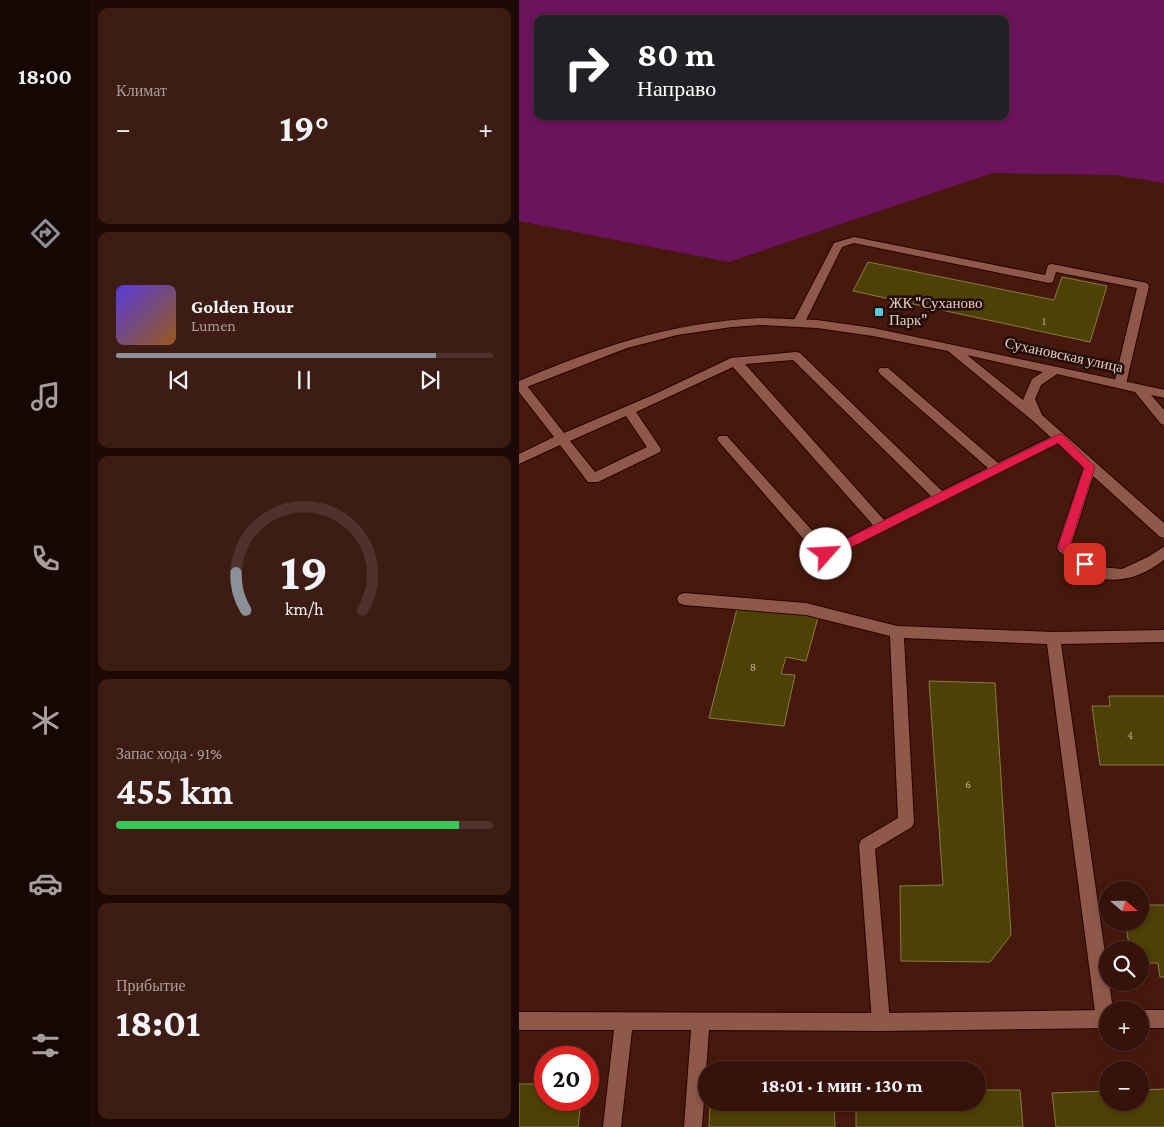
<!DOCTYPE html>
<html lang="ru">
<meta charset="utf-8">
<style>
body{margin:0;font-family:"Crimson Pro",serif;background:#3d1c13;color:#f1f3f6;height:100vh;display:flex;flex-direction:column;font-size:19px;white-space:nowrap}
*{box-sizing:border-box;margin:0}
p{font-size:16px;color:#aa9e9c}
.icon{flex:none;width:28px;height:28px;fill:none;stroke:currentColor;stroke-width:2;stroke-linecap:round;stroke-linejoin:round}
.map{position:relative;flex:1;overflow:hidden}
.drawer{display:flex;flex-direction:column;gap:8px;padding:8px;background:#1d0a06;width:429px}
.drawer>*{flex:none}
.banner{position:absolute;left:15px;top:15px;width:475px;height:105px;border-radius:10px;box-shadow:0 2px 8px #0003,0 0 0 1px #4f322b;background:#202124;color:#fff;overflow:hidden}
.needle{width:32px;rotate:110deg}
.fabs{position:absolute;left:580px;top:881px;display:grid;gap:10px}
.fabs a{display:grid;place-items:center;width:50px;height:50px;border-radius:50%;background:#35130a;box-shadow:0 2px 8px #0003,0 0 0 1px #4f322b;font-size:25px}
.speed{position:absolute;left:15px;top:1046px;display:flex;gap:10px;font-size:25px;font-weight:700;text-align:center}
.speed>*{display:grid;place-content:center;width:65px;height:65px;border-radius:50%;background:#35130a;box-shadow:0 2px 8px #0003,0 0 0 1px #4f322b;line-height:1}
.speed .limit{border:8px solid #d22;background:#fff;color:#111}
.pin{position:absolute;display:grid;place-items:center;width:42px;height:42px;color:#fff;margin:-21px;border-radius:10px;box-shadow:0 2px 8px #0006}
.me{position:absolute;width:55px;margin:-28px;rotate:64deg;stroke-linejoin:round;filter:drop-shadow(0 0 4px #0008)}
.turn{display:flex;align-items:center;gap:18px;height:105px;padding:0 20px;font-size:22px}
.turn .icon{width:65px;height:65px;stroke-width:2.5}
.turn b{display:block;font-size:35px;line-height:42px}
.big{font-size:38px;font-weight:700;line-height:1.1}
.drawer .widget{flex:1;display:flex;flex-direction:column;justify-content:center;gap:8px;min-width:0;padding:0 18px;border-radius:10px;background:#3d1c13}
.drawer .dial{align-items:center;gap:0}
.dial svg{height:130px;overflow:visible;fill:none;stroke:#4f322b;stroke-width:7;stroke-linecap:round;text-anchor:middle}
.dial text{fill:#f1f3f6;stroke:none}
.song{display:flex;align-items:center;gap:15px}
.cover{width:60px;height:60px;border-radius:8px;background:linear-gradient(135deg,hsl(250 70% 55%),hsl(30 70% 35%))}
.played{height:5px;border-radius:2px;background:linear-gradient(90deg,#8c9099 85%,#4f322b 85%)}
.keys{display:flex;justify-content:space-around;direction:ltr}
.heat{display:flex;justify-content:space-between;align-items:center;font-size:28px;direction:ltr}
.charge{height:8px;border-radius:4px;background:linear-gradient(90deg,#34c759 91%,#4f322b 0)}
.trip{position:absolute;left:179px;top:1061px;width:288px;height:50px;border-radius:25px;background:#35130a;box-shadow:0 2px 8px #0003,0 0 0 1px #4f322b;font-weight:700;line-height:50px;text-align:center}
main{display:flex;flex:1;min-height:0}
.tab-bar{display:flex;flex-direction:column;width:90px;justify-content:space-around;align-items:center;background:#150804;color:#aa9e9c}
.tab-bar .icon{width:35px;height:35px}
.tab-bar .active{color:#8c9099}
.tab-bar b{font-size:22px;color:#f1f3f6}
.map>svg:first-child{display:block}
.green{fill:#6c135d;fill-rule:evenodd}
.building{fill:#4e4106;stroke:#887b46}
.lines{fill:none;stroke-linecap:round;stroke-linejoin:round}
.service-casing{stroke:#2b0100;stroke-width:2}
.minor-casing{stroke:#2b0100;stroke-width:2}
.service{fill:#8e594a;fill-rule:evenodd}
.minor{fill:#8e594a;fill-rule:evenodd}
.route{fill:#e11d48;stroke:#92132f}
.poi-dot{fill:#58c9e3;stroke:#200b06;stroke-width:2}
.labels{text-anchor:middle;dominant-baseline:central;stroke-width:5;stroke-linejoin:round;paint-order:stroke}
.number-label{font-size:12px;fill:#c3a893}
.poi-label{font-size:15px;fill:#eacbc2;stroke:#200b06;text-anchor:start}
.street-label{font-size:15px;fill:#eacbc2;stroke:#200b06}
</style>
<main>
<nav class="tab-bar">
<b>18:00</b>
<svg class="icon active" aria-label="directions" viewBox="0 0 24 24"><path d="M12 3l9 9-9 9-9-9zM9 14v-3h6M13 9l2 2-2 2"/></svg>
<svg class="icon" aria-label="music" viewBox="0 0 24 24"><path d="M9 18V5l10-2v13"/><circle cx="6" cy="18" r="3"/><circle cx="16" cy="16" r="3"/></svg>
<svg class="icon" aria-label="phone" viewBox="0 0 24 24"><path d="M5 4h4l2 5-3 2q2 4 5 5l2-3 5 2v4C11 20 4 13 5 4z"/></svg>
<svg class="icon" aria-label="climate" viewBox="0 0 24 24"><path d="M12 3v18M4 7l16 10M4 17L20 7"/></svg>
<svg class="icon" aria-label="car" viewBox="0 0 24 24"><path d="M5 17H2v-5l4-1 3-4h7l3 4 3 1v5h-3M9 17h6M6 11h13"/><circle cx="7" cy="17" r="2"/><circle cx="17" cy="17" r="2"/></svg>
<svg class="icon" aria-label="filters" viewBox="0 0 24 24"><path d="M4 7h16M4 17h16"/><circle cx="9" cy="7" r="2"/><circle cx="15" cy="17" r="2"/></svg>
</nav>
<section class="drawer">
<div class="widget"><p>Климат</p>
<div class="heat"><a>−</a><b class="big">19°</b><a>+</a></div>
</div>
<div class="widget">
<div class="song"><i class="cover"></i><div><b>Golden Hour</b><p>Lumen</p></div></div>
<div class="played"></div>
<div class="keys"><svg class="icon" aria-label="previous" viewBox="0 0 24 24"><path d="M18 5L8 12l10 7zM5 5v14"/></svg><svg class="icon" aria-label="pause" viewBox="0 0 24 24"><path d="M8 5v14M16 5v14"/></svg><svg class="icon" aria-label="next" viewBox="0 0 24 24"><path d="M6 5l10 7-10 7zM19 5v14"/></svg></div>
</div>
<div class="widget dial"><svg viewBox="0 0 100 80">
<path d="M14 69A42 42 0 1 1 86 69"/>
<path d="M14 69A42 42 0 0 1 8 46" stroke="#8c9099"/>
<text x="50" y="56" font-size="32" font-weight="700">19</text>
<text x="50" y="72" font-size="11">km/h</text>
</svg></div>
<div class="widget"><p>Запас хода · 91%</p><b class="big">455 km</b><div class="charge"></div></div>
<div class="widget"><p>Прибытие</p><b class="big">18:01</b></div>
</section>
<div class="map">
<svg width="646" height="1127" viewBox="0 0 646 1127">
<rect width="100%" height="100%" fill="#47190d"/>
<path class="green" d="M0,0H645V183L596,175L473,173L210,262L0,221ZM19,19H486V116H19Z"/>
<g class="building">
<polygon points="349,262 535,300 543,277 588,286 571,342 334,291"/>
<polygon points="219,605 300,614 287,661 267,657 262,674 276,675 265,726 190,718"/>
<polygon points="410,681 476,683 492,935 471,962 382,961 381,886 424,885"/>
<polygon points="590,696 646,696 646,765 581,765 573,706 591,706"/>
<polygon points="621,905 646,905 646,977 641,977 639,963 621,963 621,950 611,950 606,922 621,922"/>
<polygon points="0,1084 26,1084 26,1100 62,1100 59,1127 0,1127"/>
<polygon points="646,1089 646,1127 537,1127 533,1093 589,1091 589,1102 621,1102 621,1090"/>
<polygon points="458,1090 501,1090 504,1127 337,1127 337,1102 458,1102"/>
<polygon points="191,1102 315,1102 316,1127 190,1127"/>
</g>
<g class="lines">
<g class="service-casing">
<g id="service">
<polygon points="335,237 526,275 529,265 533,264 628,283 630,286 607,384 601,388 595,384 618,288 537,272 534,282 530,283 335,243 323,247 286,322 280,326 276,325 274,322 315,243"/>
<path d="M277,352L281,353L423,491L469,468L361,374L359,371L361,368H369L479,463L536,435H544L546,438L544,441L307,560L302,559L200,442L198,439L200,436H208L309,548L354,525L214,367L117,412L142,449L141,452L79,482H69L41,445L0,464V454L35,437L0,392V381L5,382L45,433L134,395L212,358ZM274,360L412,496L365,520L226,364ZM107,416L128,447L76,472L51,441Z"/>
<path d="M571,462L576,464L577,467L552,545L580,567L603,569L629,557L646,546V559C624,577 599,585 572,576L540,551L538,547L565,467L566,464Z"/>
<polygon points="165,593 287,603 378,626 534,632 646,630 646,642 542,644 594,1010 589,1010 589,1027 586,1028 580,1025 577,1019 528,644 385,638 395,822 393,827 356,849 371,1022 368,1028 362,1031 356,1028 353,1022 340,845 342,840 379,818 371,636 287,615 165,605 160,603 158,599 160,595"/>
</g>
</g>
<g class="minor-casing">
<g id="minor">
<path d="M241,318L298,320L354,328L646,390V398L632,395L646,411V425L642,424L616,392L538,374L522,385L516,399L523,415L646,524V538L641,537L514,421L429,351L354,336L298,328L241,325L213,327L158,335L108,348L0,390V381C79,347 154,322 241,318ZM448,355L524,372L513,379L504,400Z"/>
<polygon points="589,1010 589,1028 362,1031 190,1030 183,1127 165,1127 172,1030 113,1030 102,1127 84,1127 95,1030 0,1030 0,1012 362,1013"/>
<rect x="621" y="1010" width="25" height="18"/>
</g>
</g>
<use href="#service" class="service"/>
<use href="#minor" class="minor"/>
</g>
<polygon class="route" points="540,434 544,435 576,467 551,545 570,560 572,564 570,567 562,567 539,547 565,468 539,443 311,558 307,559 301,554 303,551"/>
<rect class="poi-dot" x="355" y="307" width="10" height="10" rx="2.5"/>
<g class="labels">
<g class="number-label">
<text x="525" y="321">1</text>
<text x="234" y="667">8</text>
<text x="611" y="735">4</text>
<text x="449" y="784">6</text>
</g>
<g class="poi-label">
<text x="370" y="303">ЖК "Суханово<tspan x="370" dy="17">Парк"</tspan></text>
</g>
<g class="street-label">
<text transform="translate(545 355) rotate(12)">Сухановская улица</text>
</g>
</g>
</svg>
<div class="fabs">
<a><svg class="needle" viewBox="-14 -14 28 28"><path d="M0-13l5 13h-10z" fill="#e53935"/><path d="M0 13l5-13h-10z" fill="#aa9e9c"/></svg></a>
<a><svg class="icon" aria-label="search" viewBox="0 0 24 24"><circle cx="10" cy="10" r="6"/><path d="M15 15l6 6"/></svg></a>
<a>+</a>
<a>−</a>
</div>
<div class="speed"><div class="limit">20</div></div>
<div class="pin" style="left:566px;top:564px;background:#d93025"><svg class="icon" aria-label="arrive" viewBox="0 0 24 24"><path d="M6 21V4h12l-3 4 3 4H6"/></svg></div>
<svg class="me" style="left:307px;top:554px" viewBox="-20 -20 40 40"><circle r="19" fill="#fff"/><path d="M0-13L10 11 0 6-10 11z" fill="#e11d48"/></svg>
<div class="trip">18:01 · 1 мин · 130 m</div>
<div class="banner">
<div class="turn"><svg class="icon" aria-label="right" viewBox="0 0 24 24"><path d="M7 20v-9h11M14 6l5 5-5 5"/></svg><div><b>80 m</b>Направо</div></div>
</div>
</div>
</main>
